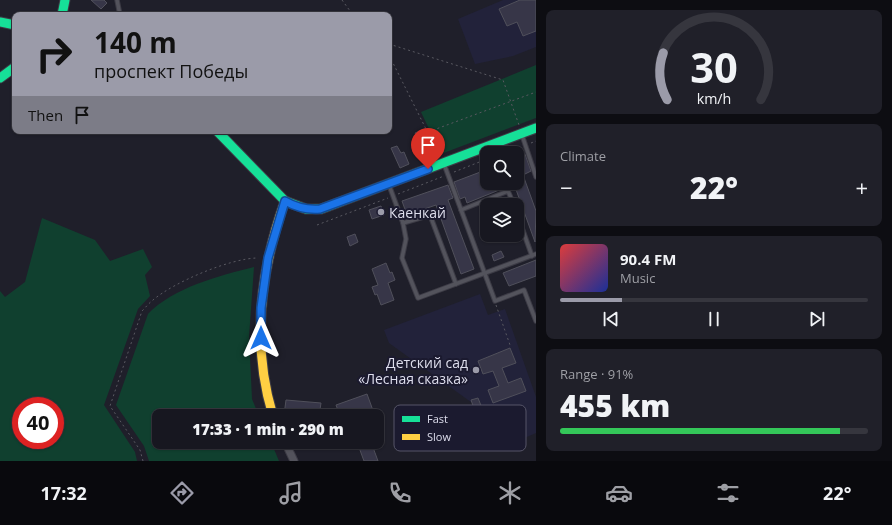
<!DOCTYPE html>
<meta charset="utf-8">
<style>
body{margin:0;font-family:"Open Sans",sans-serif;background:#202029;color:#f1f3f6;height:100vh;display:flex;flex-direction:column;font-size:15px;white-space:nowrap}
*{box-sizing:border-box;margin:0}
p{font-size:13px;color:#9e9fa5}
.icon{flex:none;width:22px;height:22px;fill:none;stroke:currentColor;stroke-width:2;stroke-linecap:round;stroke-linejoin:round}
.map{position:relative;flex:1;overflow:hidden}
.sheet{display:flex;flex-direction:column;gap:10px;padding:10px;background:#0d0d12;width:356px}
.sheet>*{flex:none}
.top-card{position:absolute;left:12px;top:12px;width:380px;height:122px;border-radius:8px;box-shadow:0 1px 3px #0004,0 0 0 1px #36363e;background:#9b9ba9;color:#111;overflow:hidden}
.fabs{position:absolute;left:480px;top:146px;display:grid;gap:8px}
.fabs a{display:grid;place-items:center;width:44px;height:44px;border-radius:8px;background:#171720;box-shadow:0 1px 3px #0004,0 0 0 1px #36363e;font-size:20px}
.speed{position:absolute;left:12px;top:397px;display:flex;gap:8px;font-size:20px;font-weight:700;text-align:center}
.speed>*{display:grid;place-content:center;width:52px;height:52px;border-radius:50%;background:#171720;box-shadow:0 1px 3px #0004,0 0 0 1px #36363e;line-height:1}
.speed .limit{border:6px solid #d22;background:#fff;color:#111}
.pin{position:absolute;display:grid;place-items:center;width:34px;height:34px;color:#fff;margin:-41px -17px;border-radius:50% 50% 50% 0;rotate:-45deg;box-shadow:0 0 4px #0007}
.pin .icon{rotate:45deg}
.me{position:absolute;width:44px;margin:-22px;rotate:0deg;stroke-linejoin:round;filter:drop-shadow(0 0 3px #0008)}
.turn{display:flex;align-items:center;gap:14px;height:84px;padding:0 16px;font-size:18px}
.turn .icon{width:52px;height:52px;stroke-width:2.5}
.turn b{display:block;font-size:28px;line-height:34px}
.then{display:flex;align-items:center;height:38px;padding:0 16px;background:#0003;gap:8px;font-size:15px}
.big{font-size:30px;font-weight:800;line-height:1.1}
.sheet .tile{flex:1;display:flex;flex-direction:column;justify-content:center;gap:6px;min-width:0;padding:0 14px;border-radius:8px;background:#202029}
.sheet .dial{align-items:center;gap:0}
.dial svg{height:104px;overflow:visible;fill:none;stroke:#36363e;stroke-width:7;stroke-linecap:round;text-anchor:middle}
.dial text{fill:#f1f3f6;stroke:none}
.song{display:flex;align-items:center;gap:12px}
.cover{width:48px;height:48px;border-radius:6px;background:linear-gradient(135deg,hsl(0 70% 55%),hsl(230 70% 35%))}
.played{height:4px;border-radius:2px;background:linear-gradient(90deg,#9b9ba9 20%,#36363e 20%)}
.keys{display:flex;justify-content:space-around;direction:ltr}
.heat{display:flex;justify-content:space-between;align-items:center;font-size:22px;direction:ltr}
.charge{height:6px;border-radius:3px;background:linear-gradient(90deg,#34c759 91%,#36363e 0)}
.trip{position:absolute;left:152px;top:409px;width:232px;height:40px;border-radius:8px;background:#171720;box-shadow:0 1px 3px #0004,0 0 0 1px #36363e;font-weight:800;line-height:40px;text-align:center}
.tab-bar{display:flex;height:64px;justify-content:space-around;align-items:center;background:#09090d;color:#9e9fa5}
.tab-bar .icon{width:28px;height:28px}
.tab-bar .active{color:#9b9ba9}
.tab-bar b{font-size:18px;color:#f1f3f6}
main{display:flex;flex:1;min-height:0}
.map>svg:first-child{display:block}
.built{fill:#22223a}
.green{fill:#10402f;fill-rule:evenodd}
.building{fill:#373648;stroke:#50505b}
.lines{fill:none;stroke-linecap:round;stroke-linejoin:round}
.lane-casing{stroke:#3d3c46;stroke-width:5.5}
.street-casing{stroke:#3d3c46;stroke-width:9}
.fast-casing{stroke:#3d3c46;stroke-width:11}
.slow-casing{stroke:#3d3c46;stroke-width:11}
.path{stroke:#595961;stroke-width:1;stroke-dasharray:2 3;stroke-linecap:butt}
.lane{stroke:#53535c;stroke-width:3.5}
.street{stroke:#53535c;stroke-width:7}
.fast{stroke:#16e098;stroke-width:9}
.slow{stroke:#ffcf43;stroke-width:9}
.route-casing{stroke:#114b97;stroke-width:10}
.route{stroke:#1a73e8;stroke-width:7}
.poi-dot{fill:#9b9ba9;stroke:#1b1a2f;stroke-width:1.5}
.labels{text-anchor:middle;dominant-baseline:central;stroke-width:4;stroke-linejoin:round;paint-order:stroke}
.poi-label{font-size:14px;fill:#dedeed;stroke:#1b1a2f;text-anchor:start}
.key{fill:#1b1a2f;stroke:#565568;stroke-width:1}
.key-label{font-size:11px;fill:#dedeed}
</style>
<main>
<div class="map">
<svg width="536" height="461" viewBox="0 0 536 461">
<rect width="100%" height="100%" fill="#1f1f2a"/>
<g class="built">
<polygon points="503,0 536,0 536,47 513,56 475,64 458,19"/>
<polygon points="480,294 488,315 505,309 536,397 536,433 522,439 389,343 384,330"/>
</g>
<g class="green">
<polygon points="536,65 536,118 441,154 421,112"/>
<path d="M42,218L95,240L110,261L143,249L152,267L145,275L150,296L138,309L104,405L135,452L137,461H0V291L5,297L25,282ZM21,406H55V440H21Z"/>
<path d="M254,267L249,337L252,399L259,416H159V442H271L279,461H149L144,446L116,405L148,314C174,287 219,276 254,267Z"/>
</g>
<g class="building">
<polygon points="91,0 104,0 107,3 101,9"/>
<polygon points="520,0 536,0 536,31 523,36 517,22 507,26 499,9"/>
<polygon points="422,130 428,142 421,145 415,133"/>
<polygon points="397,146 401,153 404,152 409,164 400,168 391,148"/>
<polygon points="525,154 531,171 523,175 536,211 535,242 514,184 467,203 465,197 460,199 454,182 483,171 484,173 487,172 487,183 517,183 517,157"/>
<polygon points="448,185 453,198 448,200 474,269 461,274 436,205 407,215 402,201"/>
<polygon points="381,206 384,215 372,219 369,210"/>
<polygon points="355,234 358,242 350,246 347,237"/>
<polygon points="501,251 504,257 494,261 492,255"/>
<polygon points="536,260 536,276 509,286 503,273"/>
<polygon points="386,263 390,273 392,272 395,280 388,283 394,300 381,305 377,294 375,295 372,287 378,285 372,269"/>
<polygon points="510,348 516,363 502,368 508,383 521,378 526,391 493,403 488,390 499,386 493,371 483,374 478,361"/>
<polygon points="367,394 375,416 340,416 336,405"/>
<polygon points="478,398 482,408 475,411 471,400"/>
<polygon points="286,400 321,403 319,416 284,415"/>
<polygon points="357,442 371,442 378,461 364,461"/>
</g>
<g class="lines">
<g class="lane-casing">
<g id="lane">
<polyline points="117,0 120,15"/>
<polyline points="522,135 536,177"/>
<polyline points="444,164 495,301 524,290 536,321"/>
<polyline points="389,185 403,223 406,239 402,258 418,298 536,254"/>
<polyline points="461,210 508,191 514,205"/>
<polyline points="517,214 532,256"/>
<polyline points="403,223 430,215 456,284"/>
</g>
</g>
<g class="street-casing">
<polyline id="street" points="285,442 294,461"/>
</g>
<g class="fast-casing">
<g id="fast">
<polyline points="62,15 65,0"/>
<polyline points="0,22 15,25"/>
<polyline points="0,78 15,67"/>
<polyline points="217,131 285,201 306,209 321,209 536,128"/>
</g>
</g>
<g class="slow-casing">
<path id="slow" d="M273,416C251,344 260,271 285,201"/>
</g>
<g class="path">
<polyline points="342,0 353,15"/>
<polyline points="389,44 503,80 519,125"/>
<polyline points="389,55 427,131"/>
<polyline points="531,143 536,141"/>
<polyline points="504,153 521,147"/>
<polyline points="435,156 428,132 536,92"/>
<polyline points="454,172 487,159"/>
<polyline points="398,194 444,176"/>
<polyline points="317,225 388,198"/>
<polyline points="496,305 510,345"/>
<path d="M143,461L140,450L110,406L142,311C146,307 149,303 153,300C174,282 231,258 258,258"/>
</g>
<use href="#lane" class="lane"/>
<use href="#street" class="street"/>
<use href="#fast" class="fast"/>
<use href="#slow" class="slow"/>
</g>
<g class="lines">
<g class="route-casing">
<path id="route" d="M261,338V308L268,258L285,201C297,208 307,210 320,209L428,169"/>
</g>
<use href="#route" class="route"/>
</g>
<g class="poi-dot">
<circle cx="381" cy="212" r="4"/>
<circle cx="476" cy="370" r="4"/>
</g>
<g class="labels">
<g class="poi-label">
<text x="389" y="212">Каенкай</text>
<text x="468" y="362" text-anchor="end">Детский сад<tspan x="468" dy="16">«Лесная сказка»</tspan></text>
</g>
</g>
<rect x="394" y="405" width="132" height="46" rx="6" class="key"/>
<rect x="402" y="416" width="18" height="6" fill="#16e098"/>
<rect x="402" y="434" width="18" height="6" fill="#ffcf43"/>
<g class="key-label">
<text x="427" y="423">Fast</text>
<text x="427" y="441">Slow</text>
</g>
</svg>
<div class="fabs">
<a><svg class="icon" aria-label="search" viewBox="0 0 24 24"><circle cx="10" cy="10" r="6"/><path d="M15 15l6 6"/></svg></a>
<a><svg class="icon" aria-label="layers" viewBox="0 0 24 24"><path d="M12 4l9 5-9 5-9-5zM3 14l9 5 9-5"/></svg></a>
</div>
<div class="speed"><div class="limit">40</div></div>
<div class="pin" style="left:428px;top:169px;background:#d93025"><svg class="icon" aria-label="arrive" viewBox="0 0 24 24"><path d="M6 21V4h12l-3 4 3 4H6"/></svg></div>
<svg class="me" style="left:261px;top:338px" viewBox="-20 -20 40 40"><path d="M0-17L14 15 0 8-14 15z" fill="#1a73e8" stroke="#fff" stroke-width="4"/></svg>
<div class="trip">17:33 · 1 min · 290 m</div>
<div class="top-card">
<div class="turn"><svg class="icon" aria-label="right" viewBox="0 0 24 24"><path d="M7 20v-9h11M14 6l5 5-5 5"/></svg><div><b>140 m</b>проспект Победы</div></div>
<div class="then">Then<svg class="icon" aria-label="arrive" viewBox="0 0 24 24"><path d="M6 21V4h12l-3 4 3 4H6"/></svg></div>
</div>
</div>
<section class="sheet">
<div class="tile dial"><svg viewBox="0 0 100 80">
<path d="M14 69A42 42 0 1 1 86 69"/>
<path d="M14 69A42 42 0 0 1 11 33" stroke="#9b9ba9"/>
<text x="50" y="56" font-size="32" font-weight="700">30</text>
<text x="50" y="72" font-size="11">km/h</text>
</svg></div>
<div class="tile"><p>Climate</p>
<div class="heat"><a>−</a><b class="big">22°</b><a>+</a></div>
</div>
<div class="tile">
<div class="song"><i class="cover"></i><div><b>90.4 FM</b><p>Music</p></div></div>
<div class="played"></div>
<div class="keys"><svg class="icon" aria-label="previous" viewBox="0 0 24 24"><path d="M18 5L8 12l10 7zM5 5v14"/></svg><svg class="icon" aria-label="pause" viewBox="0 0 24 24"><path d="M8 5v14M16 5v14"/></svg><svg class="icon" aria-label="next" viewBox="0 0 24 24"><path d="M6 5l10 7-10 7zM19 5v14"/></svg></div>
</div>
<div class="tile"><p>Range · 91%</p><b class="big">455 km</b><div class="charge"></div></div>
</section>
</main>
<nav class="tab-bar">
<b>17:32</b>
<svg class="icon active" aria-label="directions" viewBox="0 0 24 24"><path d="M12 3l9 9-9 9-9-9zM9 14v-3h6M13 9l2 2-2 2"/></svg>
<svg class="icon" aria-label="music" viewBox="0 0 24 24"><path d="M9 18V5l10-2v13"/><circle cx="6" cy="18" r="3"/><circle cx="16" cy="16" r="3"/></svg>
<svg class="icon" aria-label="phone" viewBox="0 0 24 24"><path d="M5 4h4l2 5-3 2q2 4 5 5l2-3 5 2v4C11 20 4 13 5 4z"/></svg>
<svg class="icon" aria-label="climate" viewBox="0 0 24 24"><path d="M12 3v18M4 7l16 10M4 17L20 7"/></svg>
<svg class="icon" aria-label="car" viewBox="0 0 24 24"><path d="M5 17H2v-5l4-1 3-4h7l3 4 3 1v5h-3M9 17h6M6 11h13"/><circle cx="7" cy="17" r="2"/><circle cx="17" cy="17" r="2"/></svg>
<svg class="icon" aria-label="filters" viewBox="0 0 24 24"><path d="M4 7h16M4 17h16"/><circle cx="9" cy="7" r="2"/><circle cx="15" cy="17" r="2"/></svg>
<b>22°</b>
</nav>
